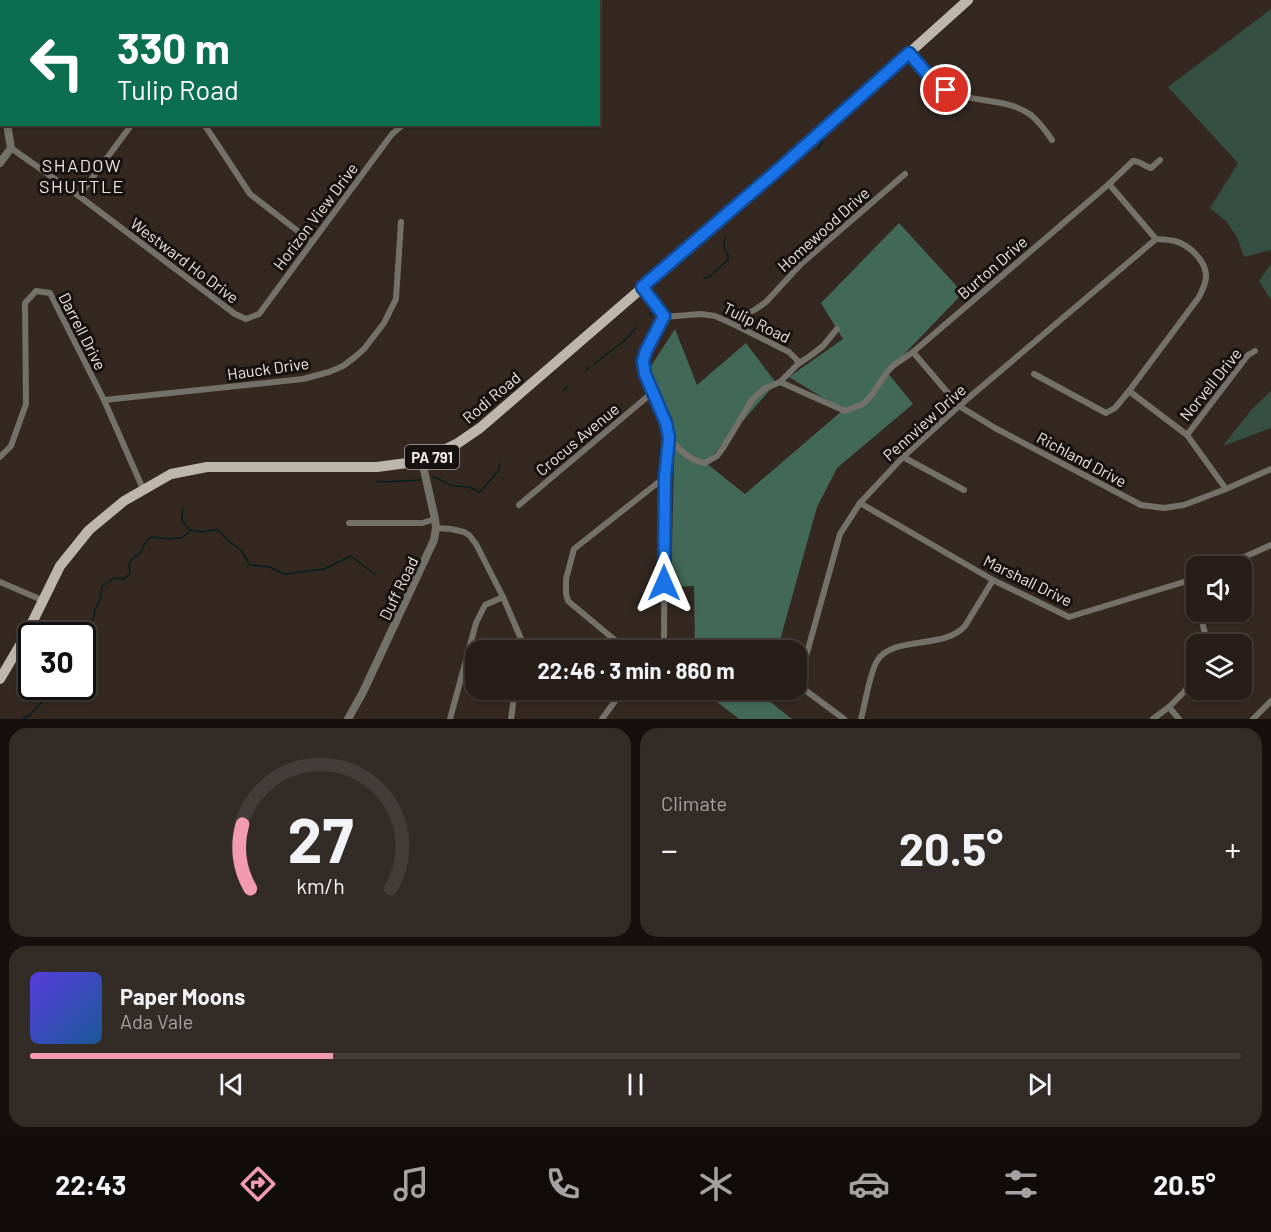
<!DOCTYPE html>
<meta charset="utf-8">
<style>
body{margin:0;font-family:Barlow,sans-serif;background:#332b26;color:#f1f3f6;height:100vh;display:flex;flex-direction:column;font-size:22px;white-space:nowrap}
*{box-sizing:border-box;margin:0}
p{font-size:20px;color:#a4a2a2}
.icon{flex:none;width:33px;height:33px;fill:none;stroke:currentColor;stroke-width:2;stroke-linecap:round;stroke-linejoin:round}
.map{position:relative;height:719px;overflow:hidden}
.drawer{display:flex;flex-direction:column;gap:9px;padding:9px;background:#15100e;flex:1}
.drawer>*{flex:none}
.top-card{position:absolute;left:0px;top:0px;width:600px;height:126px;box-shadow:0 2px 4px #0004,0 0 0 2px #433c38;background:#0b6e4f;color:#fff;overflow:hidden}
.tools{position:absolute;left:1186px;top:556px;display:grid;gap:12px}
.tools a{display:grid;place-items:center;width:66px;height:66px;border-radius:12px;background:#271e19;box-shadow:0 2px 4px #0004,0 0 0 2px #433c38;font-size:30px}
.speed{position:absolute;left:18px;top:622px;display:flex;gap:12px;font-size:30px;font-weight:700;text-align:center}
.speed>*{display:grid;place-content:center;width:78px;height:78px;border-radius:50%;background:#271e19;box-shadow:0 2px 4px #0004,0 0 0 2px #433c38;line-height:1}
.speed .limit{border:3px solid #111;border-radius:9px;background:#fff;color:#111}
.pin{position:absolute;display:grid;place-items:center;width:51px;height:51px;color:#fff;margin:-26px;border:3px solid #fff;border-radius:50%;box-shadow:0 2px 6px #0007}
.me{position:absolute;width:66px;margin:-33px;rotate:0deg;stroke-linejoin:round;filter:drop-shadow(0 0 4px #0008)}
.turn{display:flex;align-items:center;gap:21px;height:126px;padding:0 18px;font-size:27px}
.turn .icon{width:78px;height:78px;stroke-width:2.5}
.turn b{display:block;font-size:42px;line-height:51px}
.big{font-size:45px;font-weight:700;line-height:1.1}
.drawer .widget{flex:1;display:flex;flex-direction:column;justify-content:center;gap:9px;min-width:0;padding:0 21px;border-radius:18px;background:#332b26}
.drawer .dial{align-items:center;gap:0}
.dial svg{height:156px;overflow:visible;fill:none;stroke:#433c38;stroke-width:7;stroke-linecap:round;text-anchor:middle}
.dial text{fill:#f1f3f6;stroke:none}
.song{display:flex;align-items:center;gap:18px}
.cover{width:72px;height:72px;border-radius:9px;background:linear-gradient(135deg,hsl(250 70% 55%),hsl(210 70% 35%))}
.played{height:6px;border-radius:3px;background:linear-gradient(90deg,#f29ab0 25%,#433c38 25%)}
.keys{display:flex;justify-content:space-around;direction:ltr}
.heat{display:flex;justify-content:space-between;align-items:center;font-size:33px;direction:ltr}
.drawer .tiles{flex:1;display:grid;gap:9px;grid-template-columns:1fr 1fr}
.widget:last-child{grid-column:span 2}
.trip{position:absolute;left:465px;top:640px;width:342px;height:60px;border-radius:18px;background:#271e19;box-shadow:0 2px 4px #0004,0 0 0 2px #433c38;font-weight:700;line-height:60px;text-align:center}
.dock{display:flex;height:96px;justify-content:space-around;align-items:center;background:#100c0a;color:#a4a2a2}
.dock .icon{width:42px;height:42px}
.dock .selected{color:#f29ab0}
.dock b{font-size:27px;color:#f1f3f6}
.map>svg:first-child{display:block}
.green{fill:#354f43}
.forest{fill:#426958}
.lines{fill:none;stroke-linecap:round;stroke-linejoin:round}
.stream{stroke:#051f1f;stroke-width:1.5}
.minor{stroke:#74706a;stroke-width:6}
.tertiary{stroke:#74706a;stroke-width:8}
.primary{stroke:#bdb6aa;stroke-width:10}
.route-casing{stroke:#114b97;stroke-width:15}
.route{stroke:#1a73e8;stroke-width:10}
.labels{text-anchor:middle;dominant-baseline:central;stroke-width:6;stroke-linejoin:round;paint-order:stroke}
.shield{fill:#17120f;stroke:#aba4a0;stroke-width:1.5}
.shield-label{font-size:15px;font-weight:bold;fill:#ebe3de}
.street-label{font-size:16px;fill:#ebe3de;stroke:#17120f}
.neighbourhood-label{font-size:18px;letter-spacing:1.5px;fill:#ebe3de;stroke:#17120f}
</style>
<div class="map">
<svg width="1271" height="719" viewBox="0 0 1271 719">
<rect width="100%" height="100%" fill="#342821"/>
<g class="green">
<polygon points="1271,9 1271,250 1244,257 1237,237 1226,221 1210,208 1238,163 1168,87"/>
<polygon points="1271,264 1271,300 1259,281"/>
<polygon points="1271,391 1271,428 1223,446 1251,410"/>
</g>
<g class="forest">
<polygon points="899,223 963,293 887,372 913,404 837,468 817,507 777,651 695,651 694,586 671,587 674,460 649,369 675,329 697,385 746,343 776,383 706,463 745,494 843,410 789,377 843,339 821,303"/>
<polygon points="702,690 755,690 792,719 739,719"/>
</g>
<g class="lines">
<g class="stream">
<polyline points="820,126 824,121"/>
<polyline points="818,150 822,143 822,138"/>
<polyline points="704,278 709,277 728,260 728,255 724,247 725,238"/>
<polyline points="650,315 652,313"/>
<polyline points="594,364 624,341 637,327"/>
<polyline points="585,371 590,367"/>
<polyline points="563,391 567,387"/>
<path d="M433,477C440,478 444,483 450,485C461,488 470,484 478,492L481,491L498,471L500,464"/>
<polyline points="377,481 383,482 421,480"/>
<polyline points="190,530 201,532 215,530 219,531 226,539 241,550 250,565 270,567 281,573 286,574 324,569 351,556 374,574"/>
<path d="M82,645L91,632L95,610L100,599L102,586L114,578L123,579L128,576L130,573L129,565L131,560L140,553L147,540L152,537L168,539L181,538L188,533L190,530C181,519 181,523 183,509"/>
<polyline points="23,719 30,715 56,687"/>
</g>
<g class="minor">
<polyline points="551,0 552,2"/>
<path d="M909,53C921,67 933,84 950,92C975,103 1008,98 1031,115C1039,122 1046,131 1052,140"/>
<polyline points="204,124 250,194 312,242"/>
<polyline points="11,148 79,196 235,314 246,319 259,314 392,134 404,124"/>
<polyline points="79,196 132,124"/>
<polyline points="642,287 664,317 701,314 715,316 731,323 789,352 797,360 798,364"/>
<polyline points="731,323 756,309 766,302 801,264 905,174"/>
<polyline points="913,352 959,406 995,428 1141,505 1164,508 1184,505 1226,489 1271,469"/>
<path d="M1034,374L1106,413L1115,408L1129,391L1199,297C1202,290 1207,283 1206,274C1204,259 1189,245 1175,241C1169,240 1162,239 1156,239L1109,184"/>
<path d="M780,382L845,411L863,404L871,396L887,372L894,365L913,352L1109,184L1133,161C1140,161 1144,166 1151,168L1160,160"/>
<polyline points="1129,391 1187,435 1226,489"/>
<polyline points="104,400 303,379 329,372 343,366 355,357 364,349 384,323 396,299 401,222"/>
<polyline points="1187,435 1248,355 1255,351"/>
<path d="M669,438C680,450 689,460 705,463L717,456L723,448L752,400L764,389L780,382L798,364L810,356L823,346L837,329"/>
<polyline points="0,457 11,446 26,404 25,303 36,291 50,293 104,400 143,489"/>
<polyline points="903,457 964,490"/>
<polyline points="860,503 993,580 1069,617 1197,578"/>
<polyline points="519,505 653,392"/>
<polyline points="349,523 422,523 435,519"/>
<polyline points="436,528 451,529 464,532 469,535 476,544 503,597 522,641 521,651"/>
<polyline points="1222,567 1271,545"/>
<polyline points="1192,580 1197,599"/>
<polyline points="0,582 42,600"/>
<polyline points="1200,612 1205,634 1204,645"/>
<polyline points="628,651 568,601 566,593 566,579 574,549 665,477"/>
<polyline points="662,651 664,647 665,477 669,438 666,423 645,374 643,361 646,351 664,317"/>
<polyline points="797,684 844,719"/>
<polyline points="798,685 840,534 860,503 903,457 959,406 1156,239"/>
<polyline points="1169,707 1179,719"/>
<polyline points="450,719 476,623 485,605 503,597"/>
<polyline points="511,719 515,690"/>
<polyline points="602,719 623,690"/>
<path d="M861,719C865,704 870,672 877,661C893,635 944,650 965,626L993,580"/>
<polyline points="1153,719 1169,707 1185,691 1197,668"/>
<polyline points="1253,719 1271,701"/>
</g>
<g class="tertiary">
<polyline points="0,88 2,96"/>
<polyline points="0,163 11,148 7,124"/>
<polyline points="348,719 363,692 434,540 436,528 435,519 422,461"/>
</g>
<polyline class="primary" points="0,679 26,635 60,566 89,530 124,501 171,474 207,467 377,467 422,461 458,443 480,428 789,161 968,0"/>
</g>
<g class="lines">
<g class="route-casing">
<polyline id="route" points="664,583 665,477 669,438 666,423 645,374 643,361 646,351 664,316 642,287 787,162 909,53 933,81 946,90"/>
</g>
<use href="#route" class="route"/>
</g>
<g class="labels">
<rect class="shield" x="405" y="445" width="54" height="24" rx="4.5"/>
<g class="shield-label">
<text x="432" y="457">PA 791</text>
</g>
<g class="street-label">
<text transform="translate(315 216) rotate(-53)">Horizon View Drive</text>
<text transform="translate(823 229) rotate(-42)">Homewood Drive</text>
<text transform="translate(185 260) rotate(37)">Westward Ho Drive</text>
<text transform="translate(992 267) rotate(-41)">Burton Drive</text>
<text transform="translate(757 322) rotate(26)">Tulip Road</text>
<text transform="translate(83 331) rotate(63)">Darrell Drive</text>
<text transform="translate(268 368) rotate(-8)">Hauck Drive</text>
<text transform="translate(1210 384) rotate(-51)">Norvell Drive</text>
<text transform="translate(491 397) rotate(-40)">Rodi Road</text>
<text transform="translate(924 422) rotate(-42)">Pennview Drive</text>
<text transform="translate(577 439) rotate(-40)">Crocus Avenue</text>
<text transform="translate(1082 459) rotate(28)">Richland Drive</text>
<text transform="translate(1028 580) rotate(26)">Marshall Drive</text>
<text transform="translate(398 588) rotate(-64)">Duff Road</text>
</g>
<g class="neighbourhood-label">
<text x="82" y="165">SHADOW<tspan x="82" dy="21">SHUTTLE</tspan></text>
</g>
</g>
</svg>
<div class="tools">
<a><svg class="icon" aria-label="sound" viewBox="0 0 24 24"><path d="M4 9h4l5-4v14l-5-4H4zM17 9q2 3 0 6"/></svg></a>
<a><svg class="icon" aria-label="layers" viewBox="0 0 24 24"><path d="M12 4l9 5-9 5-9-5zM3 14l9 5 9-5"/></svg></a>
</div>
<div class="speed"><div class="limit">30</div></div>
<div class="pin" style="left:946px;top:90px;background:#d93025"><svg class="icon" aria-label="arrive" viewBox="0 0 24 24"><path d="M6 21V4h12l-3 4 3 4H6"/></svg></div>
<svg class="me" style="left:664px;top:583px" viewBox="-20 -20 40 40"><path d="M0-17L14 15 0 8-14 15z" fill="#1a73e8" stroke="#fff" stroke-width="4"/></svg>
<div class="trip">22:46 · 3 min · 860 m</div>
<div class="top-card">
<div class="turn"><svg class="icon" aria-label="left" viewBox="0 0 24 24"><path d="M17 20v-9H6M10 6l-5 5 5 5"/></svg><div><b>330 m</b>Tulip Road</div></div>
</div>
</div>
<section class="drawer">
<div class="tiles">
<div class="widget dial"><svg viewBox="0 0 100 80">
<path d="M14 69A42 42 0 1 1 86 69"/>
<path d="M14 69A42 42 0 0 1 10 36" stroke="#f29ab0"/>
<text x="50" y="56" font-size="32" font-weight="700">27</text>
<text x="50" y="72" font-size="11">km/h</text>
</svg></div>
<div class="widget"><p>Climate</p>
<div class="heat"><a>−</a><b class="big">20.5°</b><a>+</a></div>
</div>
<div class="widget">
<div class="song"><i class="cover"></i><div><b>Paper Moons</b><p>Ada Vale</p></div></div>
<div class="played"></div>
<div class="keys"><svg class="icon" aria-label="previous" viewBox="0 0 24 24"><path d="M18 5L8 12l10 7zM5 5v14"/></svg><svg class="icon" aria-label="pause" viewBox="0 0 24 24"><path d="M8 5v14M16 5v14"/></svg><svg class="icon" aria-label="next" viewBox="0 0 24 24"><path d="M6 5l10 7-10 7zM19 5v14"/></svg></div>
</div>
</div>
</section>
<nav class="dock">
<b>22:43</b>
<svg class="icon selected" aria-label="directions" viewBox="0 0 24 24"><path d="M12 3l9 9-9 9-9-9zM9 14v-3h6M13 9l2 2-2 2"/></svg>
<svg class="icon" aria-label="music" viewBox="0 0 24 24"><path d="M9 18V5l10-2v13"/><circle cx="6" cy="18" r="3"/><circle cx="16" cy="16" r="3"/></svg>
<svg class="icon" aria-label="phone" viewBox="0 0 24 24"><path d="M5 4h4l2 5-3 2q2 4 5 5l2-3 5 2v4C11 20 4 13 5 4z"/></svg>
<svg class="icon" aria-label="climate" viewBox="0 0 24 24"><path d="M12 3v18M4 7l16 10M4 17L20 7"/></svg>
<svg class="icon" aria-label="car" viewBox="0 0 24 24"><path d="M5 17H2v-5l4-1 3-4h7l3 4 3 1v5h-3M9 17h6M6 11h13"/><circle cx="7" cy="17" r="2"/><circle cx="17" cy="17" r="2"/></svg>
<svg class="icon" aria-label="filters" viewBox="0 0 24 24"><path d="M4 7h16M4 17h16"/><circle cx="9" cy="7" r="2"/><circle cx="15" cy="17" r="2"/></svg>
<b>20.5°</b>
</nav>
